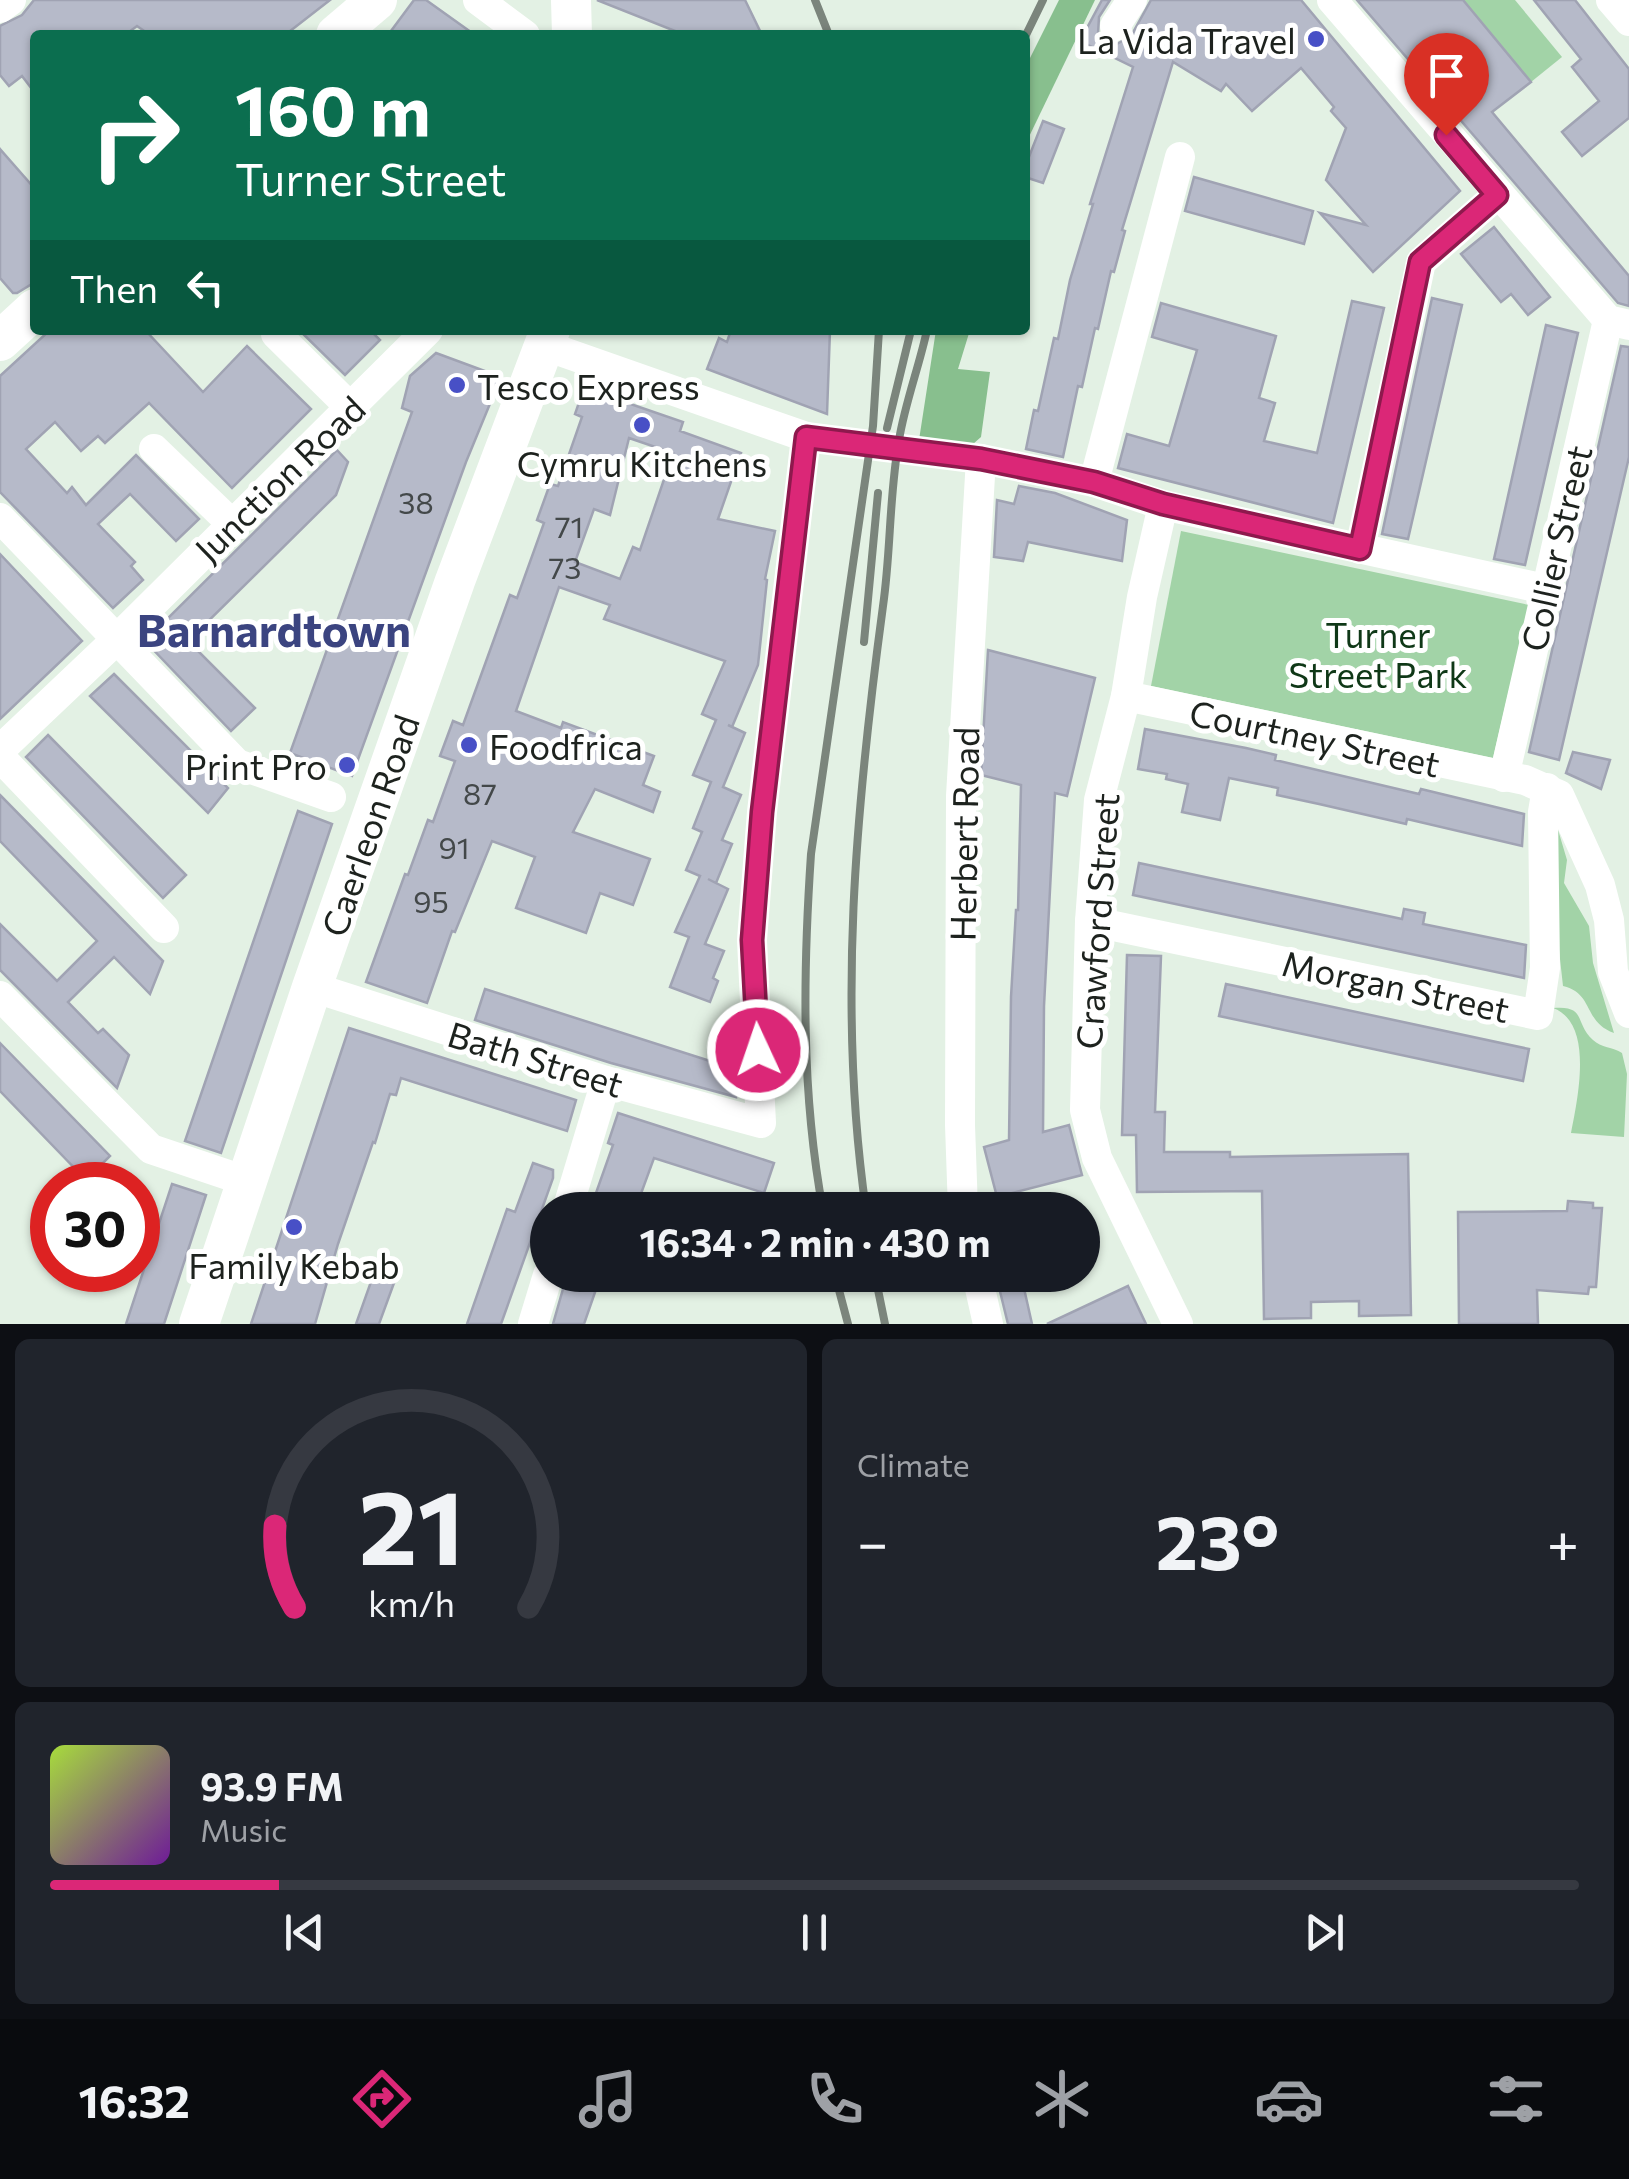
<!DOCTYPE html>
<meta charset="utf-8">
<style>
body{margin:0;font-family:Commissioner,sans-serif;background:#20242c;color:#f1f3f6;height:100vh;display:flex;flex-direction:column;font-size:38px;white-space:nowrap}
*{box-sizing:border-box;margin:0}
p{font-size:32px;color:#9ea1a6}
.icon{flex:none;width:55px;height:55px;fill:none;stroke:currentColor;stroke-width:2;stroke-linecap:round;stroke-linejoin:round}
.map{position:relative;height:1324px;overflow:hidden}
.drawer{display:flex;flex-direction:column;gap:15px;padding:15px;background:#0d0f14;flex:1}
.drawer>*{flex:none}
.hud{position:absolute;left:30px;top:30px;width:1000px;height:305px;border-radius:10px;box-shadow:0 2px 8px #0004;background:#0b6e4f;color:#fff;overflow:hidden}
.speed{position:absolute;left:30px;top:1162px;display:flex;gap:20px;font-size:50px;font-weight:700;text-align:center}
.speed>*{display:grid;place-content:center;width:130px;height:130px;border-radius:50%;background:#171b24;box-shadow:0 2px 8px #0004;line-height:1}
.speed .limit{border:15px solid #d22;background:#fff;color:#111}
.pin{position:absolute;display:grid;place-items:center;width:85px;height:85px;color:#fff;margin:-102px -42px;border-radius:50% 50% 50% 0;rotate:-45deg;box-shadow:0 0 10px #0007}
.pin .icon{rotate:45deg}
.me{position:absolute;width:110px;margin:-55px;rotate:357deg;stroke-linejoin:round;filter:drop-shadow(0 0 8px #0008)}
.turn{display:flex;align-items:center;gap:35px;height:210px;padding:0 40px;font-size:45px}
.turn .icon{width:130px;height:130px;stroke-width:2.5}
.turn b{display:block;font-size:70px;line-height:85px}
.then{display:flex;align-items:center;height:95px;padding:0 40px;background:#0003;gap:20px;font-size:38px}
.big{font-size:75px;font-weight:700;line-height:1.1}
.drawer .widget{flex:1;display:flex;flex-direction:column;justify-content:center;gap:15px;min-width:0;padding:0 35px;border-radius:15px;background:#20242c}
.drawer .dial{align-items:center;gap:0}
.dial svg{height:260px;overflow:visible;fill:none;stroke:#363941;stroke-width:7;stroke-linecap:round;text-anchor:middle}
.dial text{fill:#f1f3f6;stroke:none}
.song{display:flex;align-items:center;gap:30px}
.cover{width:120px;height:120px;border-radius:15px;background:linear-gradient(135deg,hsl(80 70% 55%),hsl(280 70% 35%))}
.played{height:10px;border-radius:5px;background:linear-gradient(90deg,#db2777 15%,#363941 15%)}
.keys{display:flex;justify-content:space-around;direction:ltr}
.heat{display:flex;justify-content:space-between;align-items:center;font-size:55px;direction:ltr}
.drawer .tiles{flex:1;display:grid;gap:15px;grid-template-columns:1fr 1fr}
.widget:last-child{grid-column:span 2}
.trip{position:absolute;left:530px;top:1192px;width:570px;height:100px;border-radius:50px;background:#171b24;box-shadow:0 2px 8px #0004;font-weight:700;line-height:100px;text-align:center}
.menu{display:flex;height:160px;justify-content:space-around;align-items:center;background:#090b0e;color:#9ea1a6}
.menu .icon{width:70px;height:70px}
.menu .on{color:#db2777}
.menu b{font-size:45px;color:#f1f3f6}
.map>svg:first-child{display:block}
.green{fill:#a2d3a7}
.forest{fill:#88bf8e}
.building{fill:#b6bac9;stroke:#a0a3b3;stroke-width:2.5;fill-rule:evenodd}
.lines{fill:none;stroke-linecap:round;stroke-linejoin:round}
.street{stroke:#fff;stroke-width:30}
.secondary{stroke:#fff;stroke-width:40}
.rail{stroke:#7b857c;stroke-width:8}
.route-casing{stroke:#8e194d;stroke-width:25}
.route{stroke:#db2777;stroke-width:18}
.poi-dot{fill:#4850c6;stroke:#fff;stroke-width:4}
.labels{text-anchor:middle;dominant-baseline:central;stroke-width:10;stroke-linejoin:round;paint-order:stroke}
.number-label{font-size:30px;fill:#434849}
.poi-label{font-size:35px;fill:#1d221e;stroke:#fff;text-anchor:end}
.street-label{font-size:35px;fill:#1d221e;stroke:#fff}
.park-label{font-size:35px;fill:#0f3817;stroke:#fff}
.district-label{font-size:45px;font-weight:bold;fill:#3b4480;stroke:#fff}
</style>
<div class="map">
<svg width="1629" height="1324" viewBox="0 0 1629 1324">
<rect width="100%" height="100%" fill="#e3f1e4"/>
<g class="green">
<polygon points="1463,0 1515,0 1562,57 1531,82"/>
<polygon points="1181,531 1529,605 1493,758 1151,686"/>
<path d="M1556,823L1567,860L1564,883L1589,926L1593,963L1614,1033C1583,1022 1594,993 1563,986L1550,869Z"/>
<path d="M1553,1008C1587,1005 1574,1023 1593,1040C1601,1048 1613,1047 1622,1053L1627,1074L1624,1137L1571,1133C1577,1101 1595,1023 1553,1008Z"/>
</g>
<g class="forest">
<polygon points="1059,0 1095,0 1025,145 1025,68"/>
<polygon points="936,330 970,330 958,369 990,372 981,437 973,444 919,440"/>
</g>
<g class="building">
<polygon points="34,0 330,0 285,35 150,35 137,26 125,35 35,35 35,93 22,76 9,86 0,75 0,26 22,15"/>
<polygon points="414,0 426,0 475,35 388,35"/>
<polygon points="597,0 745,0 762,35 685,35"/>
<polygon points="1102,0 1110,0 1099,17 1098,34 1106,42 1115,45 1131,36 1151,0 1301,0 1460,191 1373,272 1320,213 1366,225 1326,180 1346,128 1331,111 1334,107 1301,68 1252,111 1226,84 1221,91 1173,62 1122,230 1125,231 1114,272 1111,271 1098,329 1095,328 1082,387 1078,386 1063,457 1026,449 1034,410 1038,411 1054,338 1058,339 1070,280 1093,204 1090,204 1133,67 1080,41"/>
<polygon points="1357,0 1463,0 1531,82 1492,112 1629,276 1629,306 1618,303"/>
<polygon points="1534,0 1575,0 1629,69 1629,118 1582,156 1562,132 1599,101 1572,67 1581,59"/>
<polygon points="1043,121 1064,129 1043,183 1025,177 1025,167"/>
<polygon points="0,149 35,189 35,282 17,293 13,293 0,278"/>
<polygon points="1194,177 1313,211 1304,244 1185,211"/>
<polygon points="1494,227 1550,297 1528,315 1511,294 1501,302 1461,254"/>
<polygon points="1432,298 1462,305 1408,539 1382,534"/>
<polygon points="1352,301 1384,308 1333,523 1118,468 1127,434 1169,446 1197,350 1152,337 1161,303 1276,336 1259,398 1275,403 1264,441 1317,453"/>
<polygon points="1546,325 1578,333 1525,565 1494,559"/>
<polygon points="50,330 145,330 203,392 247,346 311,409 232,488 149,403 105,443 98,436 81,451 55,422 26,449 67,493 72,487 86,505 136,455 199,519 176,541 130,494 98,524 135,562 131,566 143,580 113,608 0,492 0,376"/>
<polygon points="299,330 370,330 380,340 345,375"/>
<polygon points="731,330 830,330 827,414 707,369 719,338 727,342"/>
<polygon points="1621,346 1629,347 1629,457 1559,760 1529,752"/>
<polygon points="436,353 501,377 466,462 352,776 290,753 412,412 402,408 410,376"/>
<path d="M584,388L683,422L680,431L741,453L718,519L775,531L765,579L767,580L758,665L732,727L728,725L745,733L723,787L741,795L722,840L732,844L716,883L708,879L728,889L705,944L724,951L713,978L718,981L710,1002L670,987L689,937L675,932L700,876L686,870L702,832L693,828L711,782L693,775L716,720L702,714L725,661L604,619L610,605L559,587L516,711L561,728L563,722L654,756L643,785L660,792L653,812L595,789L573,832L650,859L633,905L600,893L586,933L516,908L535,857L492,841L455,932L452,931L427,1003L366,982L405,874L408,875L428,820L433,822L455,761L440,756L453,721L463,725L510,595L517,598L544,523L537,520L550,484L558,486L582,417L575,414ZM629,438L673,453L640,550L633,547L620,579L575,562L594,509L610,515Z"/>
<polygon points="337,450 348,462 336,495 188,641 255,708 231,731 145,641"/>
<polygon points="1019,486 1055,493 1127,520 1122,561 1028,542 1023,561 994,557 997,500 1014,504"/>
<polygon points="0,554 82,641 0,719"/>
<polygon points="988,650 1095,678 1067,796 1055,793 1044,1006 1043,1132 1069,1125 1082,1175 997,1197 984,1147 1009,1140 1011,997 1016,910 1018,910 1021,785 981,775"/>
<polygon points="114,674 228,788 208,813 90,696"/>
<polygon points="1145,729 1246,748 1276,755 1275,760 1419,794 1421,789 1524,814 1522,846 1407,819 1406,824 1319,804 1277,795 1278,788 1229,778 1220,820 1182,812 1188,784 1166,779 1167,774 1138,769"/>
<polygon points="48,735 186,875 163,898 26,757"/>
<polygon points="1573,752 1610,760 1601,789 1566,773"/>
<polygon points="0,795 163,961 150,994 114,957 68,1002 98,1033 103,1029 129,1055 117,1088 0,970 0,924 57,981 97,941 0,841"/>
<polygon points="298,811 332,824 221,1153 185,1141"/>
<polygon points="1139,863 1402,919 1404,909 1425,913 1423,924 1526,945 1524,978 1133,895"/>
<polygon points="1127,955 1161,956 1155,1112 1165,1112 1164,1152 1230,1152 1230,1157 1408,1154 1411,1315 1359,1316 1359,1301 1311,1302 1311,1318 1264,1319 1262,1191 1137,1192 1136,1135 1122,1135"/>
<polygon points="1226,984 1529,1049 1523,1081 1219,1016"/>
<polygon points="485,989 735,1069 736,1097 611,1063 475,1020"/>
<polygon points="349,1028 576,1100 567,1131 401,1078 396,1095 390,1094 375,1143 373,1142 338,1244 315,1324 251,1324"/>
<polygon points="0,1043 110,1156 86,1180 0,1091"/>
<polygon points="618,1113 774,1163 764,1193 654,1158 635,1210 590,1210 613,1145 608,1143"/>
<polygon points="533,1163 553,1170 553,1178 501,1324 467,1324 507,1209 515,1212"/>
<polygon points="172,1184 206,1195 164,1324 126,1324"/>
<polygon points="1568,1201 1593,1203 1593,1208 1602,1208 1596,1287 1589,1287 1588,1294 1537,1290 1538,1324 1459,1324 1458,1212 1567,1211"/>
<polygon points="567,1275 601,1275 584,1324 553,1324"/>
<polygon points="996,1275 1021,1275 1032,1324 1008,1324"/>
<polygon points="373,1276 394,1283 379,1324 356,1324"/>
<polygon points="1128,1286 1146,1324 1047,1324"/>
</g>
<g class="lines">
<g class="street">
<polyline points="478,0 525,35"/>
<polyline points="1332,0 1608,320 1629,325"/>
<polyline points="1611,0 1629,21"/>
<polyline points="0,8 11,0"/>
<polyline points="1115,26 1132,0"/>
<polyline points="276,334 351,408"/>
<polyline points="546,346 806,437 981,459 1094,482 1163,505 1545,589"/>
<polyline points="154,449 231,523"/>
<polyline points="1094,482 1180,157"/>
<polyline points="1163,505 1142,597 1126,696 1099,800 1090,921 1085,1110 1097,1158 1178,1324"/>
<polyline points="0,518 237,764 331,797"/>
<polyline points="1360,549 1421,262 1497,195"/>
<polyline points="1126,696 1525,780 1559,795 1600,885 1609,920 1613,972 1629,1013"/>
<polyline points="0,750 116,640 428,330"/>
<polyline points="0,757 164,928"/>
<polyline points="1504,777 1608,320"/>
<polyline points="1090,921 1538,1015 1545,968 1543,812 1547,788"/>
<polyline points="312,987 606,1081 761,1123 752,940 762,812 806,437"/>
<polyline points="0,996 151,1149 246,1181"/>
<polyline points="567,1210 606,1081"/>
<polyline points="963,1210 960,1125 961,796 981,459"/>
<polyline points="977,1275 988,1324"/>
<polyline points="533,1324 548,1275"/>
</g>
<g class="secondary">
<polyline points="571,0 572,35"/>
<polyline points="336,35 377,0"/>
<polyline points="0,341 35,309"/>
<polyline points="199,1324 312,987 455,581 550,330"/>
</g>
<g class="rail">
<polyline points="815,0 829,35"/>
<polyline points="1025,37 1043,0"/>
<polyline points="887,428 911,330"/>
<polyline points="864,642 878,493"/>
<path d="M823,1210C801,1092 803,973 811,854L873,426L879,330"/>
<path d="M866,1210C837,1008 856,806 883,606C891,551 889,495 899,440C905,403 919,367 927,330"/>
<polyline points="835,1275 848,1324"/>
<polyline points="875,1275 885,1324"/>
</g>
</g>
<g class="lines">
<g class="route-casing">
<polyline id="route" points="758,1050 752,940 762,812 806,437 981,459 1094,482 1163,504 1360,549 1420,262 1497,195 1446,135"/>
</g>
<use href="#route" class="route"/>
</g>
<g class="poi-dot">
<circle cx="1316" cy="39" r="10"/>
<circle cx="457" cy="385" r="10"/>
<circle cx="642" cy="425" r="10"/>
<circle cx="469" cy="745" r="10"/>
<circle cx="347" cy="765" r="10"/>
<circle cx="294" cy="1227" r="10"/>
</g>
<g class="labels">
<g class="number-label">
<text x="416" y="501">38</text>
<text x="569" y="525">71</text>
<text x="565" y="566">73</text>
<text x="480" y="792">87</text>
<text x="454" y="846">91</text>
<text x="431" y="900">95</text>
</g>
<g class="poi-label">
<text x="1296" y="39">La Vida Travel</text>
<text x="477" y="385" text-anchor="start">Tesco Express</text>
<text x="642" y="462" text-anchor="middle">Cymru Kitchens</text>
<text x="489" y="745" text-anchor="start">Foodfrica</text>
<text x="327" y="765">Print Pro</text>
<text x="294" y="1264" text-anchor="middle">Family Kebab</text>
</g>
<g class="street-label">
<text transform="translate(279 478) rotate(-44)">Junction Road</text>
<text transform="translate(1555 548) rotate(-77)">Collier Street</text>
<text transform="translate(1315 737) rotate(12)">Courtney Street</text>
<text transform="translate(369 825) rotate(-71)">Caerleon Road</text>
<text transform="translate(963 834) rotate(-89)">Herbert Road</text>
<text transform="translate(1096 921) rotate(-86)">Crawford Street</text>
<text transform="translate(1396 985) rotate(12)">Morgan Street</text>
<text transform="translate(536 1058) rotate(17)">Bath Street</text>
</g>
<g class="park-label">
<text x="1378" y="633">Turner<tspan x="1378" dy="40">Street Park</tspan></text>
</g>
<g class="district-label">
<text x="274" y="628">Barnardtown</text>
</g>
</g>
</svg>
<div class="speed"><div class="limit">30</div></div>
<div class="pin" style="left:1446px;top:135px;background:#d93025"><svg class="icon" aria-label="arrive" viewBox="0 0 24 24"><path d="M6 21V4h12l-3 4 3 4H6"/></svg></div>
<svg class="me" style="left:758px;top:1050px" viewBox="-20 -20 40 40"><circle r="17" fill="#db2777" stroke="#fff" stroke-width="3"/><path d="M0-11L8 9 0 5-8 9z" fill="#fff"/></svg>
<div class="trip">16:34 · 2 min · 430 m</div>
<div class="hud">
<div class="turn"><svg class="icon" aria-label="right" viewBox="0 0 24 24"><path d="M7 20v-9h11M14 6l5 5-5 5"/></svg><div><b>160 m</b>Turner Street</div></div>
<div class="then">Then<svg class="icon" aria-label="left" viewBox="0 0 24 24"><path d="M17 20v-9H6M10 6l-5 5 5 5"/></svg></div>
</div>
</div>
<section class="drawer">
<div class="tiles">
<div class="widget dial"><svg viewBox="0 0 100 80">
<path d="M14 69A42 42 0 1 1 86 69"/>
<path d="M14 69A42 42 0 0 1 8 44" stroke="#db2777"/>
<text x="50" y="56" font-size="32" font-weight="700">21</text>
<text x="50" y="72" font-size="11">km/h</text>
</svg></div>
<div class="widget"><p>Climate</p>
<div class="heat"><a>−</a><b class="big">23°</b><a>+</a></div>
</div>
<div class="widget">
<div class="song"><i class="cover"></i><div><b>93.9 FM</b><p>Music</p></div></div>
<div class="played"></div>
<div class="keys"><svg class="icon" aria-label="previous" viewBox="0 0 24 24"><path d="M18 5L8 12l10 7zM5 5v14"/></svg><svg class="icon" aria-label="pause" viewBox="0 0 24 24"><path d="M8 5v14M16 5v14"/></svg><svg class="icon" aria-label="next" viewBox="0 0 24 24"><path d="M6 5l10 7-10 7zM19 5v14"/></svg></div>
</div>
</div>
</section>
<nav class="menu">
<b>16:32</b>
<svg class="icon on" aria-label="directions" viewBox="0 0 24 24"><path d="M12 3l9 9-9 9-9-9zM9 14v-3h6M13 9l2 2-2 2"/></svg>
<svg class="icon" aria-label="music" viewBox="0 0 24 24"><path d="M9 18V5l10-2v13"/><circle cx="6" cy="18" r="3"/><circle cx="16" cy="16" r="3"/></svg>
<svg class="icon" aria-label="phone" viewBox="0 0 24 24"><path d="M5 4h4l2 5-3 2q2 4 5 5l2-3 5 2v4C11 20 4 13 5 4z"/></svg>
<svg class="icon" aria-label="climate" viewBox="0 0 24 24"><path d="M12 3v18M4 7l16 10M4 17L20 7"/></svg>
<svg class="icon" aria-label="car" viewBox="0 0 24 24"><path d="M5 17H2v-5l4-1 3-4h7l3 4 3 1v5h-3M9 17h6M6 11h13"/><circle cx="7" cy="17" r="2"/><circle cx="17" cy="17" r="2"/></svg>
<svg class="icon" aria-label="filters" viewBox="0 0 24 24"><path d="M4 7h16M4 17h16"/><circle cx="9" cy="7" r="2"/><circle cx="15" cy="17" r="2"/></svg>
</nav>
